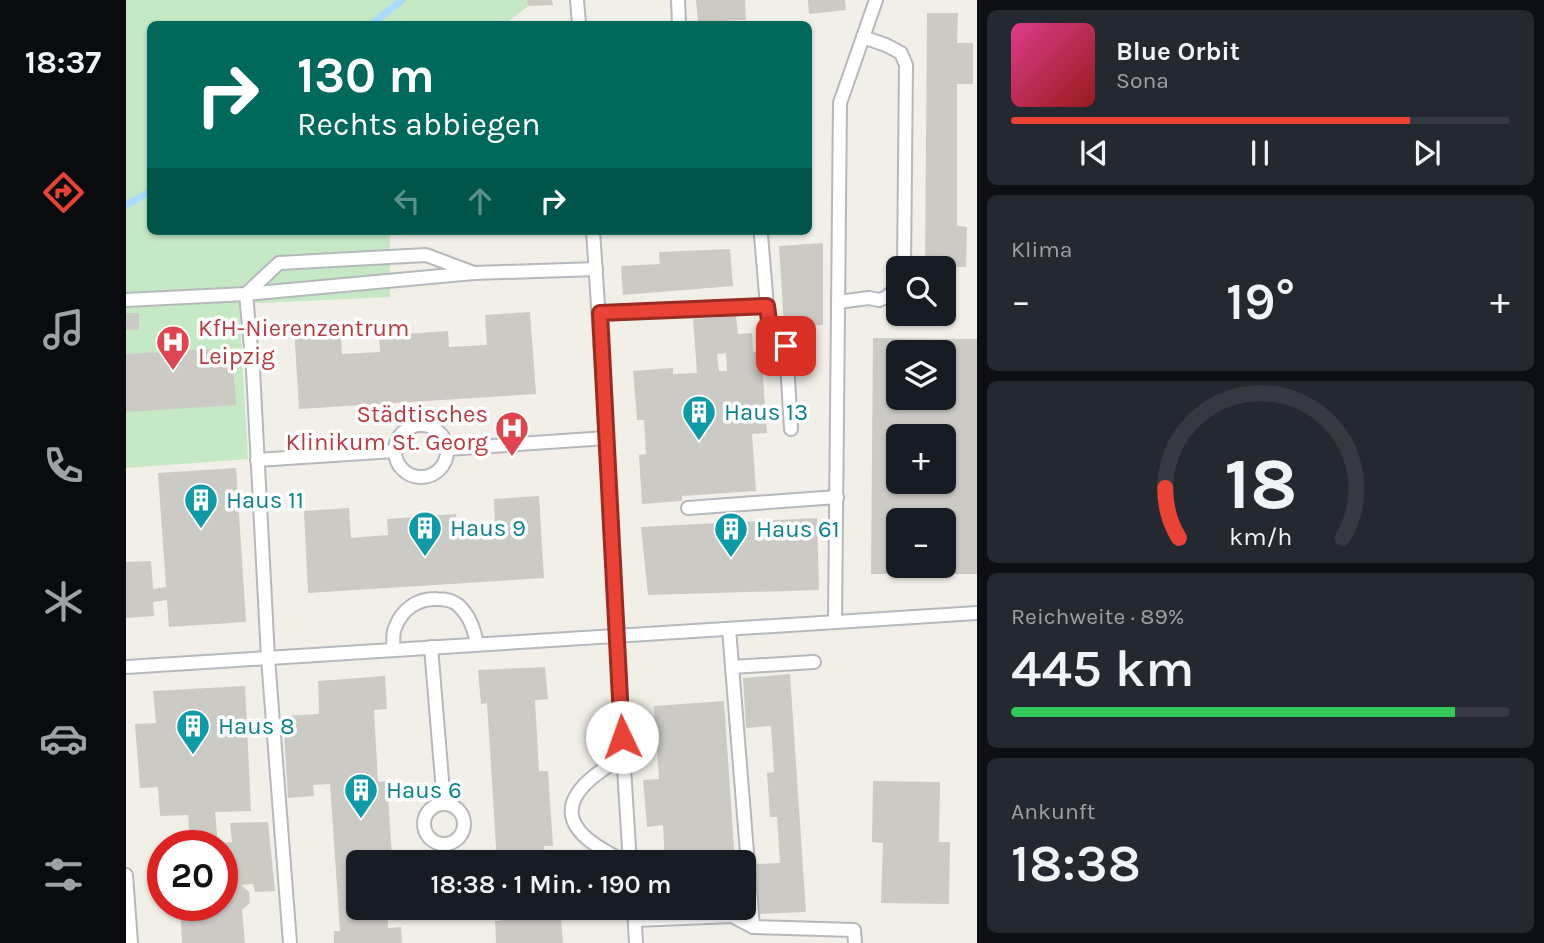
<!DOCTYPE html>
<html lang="de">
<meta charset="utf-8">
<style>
body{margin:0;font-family:Karla,sans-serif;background:#242831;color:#f1f3f6;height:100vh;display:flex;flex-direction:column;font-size:26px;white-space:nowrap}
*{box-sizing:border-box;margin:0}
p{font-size:23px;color:#9ea1a6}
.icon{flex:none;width:38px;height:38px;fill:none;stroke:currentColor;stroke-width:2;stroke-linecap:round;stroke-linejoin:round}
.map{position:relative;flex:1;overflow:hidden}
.drawer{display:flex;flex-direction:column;gap:10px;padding:10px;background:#0d0f14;width:567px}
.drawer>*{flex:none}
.guide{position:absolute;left:21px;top:21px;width:665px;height:214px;border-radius:10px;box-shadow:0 2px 5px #0004;background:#00695c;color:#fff;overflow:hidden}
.buttons{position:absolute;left:760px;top:256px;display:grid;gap:14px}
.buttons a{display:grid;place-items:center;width:70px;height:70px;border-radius:10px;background:#171b24;box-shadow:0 2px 5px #0004;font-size:35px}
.speed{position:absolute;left:21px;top:830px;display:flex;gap:14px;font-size:35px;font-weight:700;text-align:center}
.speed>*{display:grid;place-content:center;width:91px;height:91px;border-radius:50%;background:#171b24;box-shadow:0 2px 5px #0004;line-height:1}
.speed .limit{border:10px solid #d22;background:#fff;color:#111}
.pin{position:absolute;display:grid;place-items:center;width:60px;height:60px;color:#fff;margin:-30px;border-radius:14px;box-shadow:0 4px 10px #0006}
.me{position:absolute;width:77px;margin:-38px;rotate:357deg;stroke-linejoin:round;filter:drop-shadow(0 0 5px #0008)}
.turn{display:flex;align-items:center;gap:24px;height:147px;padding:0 35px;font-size:32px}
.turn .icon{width:91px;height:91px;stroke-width:2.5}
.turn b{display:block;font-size:49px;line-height:60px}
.lanes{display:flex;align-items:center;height:66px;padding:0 35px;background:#0003;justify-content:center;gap:35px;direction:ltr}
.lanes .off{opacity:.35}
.big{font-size:52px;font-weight:600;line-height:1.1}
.drawer .tile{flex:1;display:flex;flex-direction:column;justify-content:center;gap:10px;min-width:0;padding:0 24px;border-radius:10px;background:#242831}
.drawer .dial{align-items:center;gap:0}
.dial svg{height:182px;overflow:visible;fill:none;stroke:#363941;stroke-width:7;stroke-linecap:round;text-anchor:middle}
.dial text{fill:#f1f3f6;stroke:none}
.song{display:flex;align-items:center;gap:21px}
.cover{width:84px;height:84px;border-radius:10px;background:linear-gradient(135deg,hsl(330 70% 55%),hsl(0 70% 35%))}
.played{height:7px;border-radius:4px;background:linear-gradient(90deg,#ea4335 80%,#363941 80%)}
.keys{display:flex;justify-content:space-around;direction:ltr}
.heat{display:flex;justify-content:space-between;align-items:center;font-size:38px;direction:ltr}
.charge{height:10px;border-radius:5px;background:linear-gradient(90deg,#34c759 89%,#363941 0)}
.trip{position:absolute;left:220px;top:850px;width:410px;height:70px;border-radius:10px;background:#171b24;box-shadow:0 2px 5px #0004;font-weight:600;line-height:70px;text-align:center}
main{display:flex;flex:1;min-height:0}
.dock{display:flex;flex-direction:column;width:126px;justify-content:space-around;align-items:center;background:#090b0e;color:#9ea1a6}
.dock .icon{width:49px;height:49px}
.dock .current{color:#ea4335}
.dock b{font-size:32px;color:#f1f3f6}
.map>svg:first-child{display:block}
.green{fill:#c5e8c5}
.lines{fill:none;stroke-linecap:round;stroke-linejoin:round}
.stream{stroke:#aadaff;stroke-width:7}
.building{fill:#cccac5;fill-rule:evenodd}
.service-casing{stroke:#b5b8bc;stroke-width:16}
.service{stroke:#fff;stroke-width:12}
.route-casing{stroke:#982c22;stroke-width:18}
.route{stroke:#ea4335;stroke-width:12}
.labels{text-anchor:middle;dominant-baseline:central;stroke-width:7;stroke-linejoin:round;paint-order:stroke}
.health-label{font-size:24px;fill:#be3a42;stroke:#fff;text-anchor:start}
.culture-label{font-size:24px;fill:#0d838f;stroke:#fff;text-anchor:start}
</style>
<main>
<nav class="dock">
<b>18:37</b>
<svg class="icon current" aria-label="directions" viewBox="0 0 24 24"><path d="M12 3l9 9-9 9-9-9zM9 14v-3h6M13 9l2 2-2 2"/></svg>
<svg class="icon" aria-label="music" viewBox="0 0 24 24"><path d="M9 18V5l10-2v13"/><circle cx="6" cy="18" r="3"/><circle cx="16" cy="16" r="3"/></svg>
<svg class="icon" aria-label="phone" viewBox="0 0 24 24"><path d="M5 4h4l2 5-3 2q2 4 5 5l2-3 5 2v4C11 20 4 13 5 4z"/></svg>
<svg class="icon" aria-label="climate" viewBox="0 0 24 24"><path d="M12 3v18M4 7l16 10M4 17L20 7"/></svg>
<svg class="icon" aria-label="car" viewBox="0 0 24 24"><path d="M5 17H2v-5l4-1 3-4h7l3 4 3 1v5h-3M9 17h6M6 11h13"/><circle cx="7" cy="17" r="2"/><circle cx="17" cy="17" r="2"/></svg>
<svg class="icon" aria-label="filters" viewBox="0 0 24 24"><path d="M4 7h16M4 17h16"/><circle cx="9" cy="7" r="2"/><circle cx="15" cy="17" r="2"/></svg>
</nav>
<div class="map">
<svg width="851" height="943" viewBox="0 0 851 943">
<rect width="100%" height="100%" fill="#f1efe8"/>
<polygon class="green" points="0,0 401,0 402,6 379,24 24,24 24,231 264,231 264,297 113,304 122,459 0,468"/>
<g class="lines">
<g class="stream">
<polyline points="246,24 276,0"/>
<polyline points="0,205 24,192"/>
</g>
</g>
<g class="building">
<polygon points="401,0 426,0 427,5 402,6"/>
<polygon points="570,0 619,0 620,20 572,22"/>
<polygon points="682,0 719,0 720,10 683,14"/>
<polygon points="801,13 832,13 831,43 847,43 847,84 831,84 831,226 841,227 840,267 830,267 830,287 817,287 817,268 799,268"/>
<polygon points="697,243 697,325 658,326 653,246"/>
<polygon points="604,249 607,286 497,295 495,266 534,264 533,252"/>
<polygon points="404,312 410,394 173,409 168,327 214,324 216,354 254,352 253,336 322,331 323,347 361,345 359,315"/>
<rect x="0" y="313" width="13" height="17"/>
<path d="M610,316L612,334L626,333L627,352L635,351L641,433L626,434L630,491L556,496V501L516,504L513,455L520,454L518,420H511L507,371L547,368V374L571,373L567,319ZM600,353L601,371H593L591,354Z"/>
<path d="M747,338L851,339V574H745ZM772,352H817V397H772ZM772,436H817V481H772ZM772,520H817V565H772Z"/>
<polygon points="106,348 110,405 0,412 0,354"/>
<polygon points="110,468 120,622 43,627 41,600 27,602 28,616 0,618 0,562 25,561 27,589 40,587 32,473"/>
<polygon points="413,496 418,578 182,593 178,511 223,508 225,538 262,535 261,519 330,514 331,531 369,529 368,499"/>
<polygon points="691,518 693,590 522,595 515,527"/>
<polygon points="419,667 422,699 409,700 413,771 422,771 427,846 418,846 419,863 371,863 361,703 355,704 352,670"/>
<polygon points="664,674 680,912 633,914 629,864 654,863 651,817 644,817 641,773 648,772 645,726 620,728 617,678"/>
<polygon points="259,676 261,709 248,710 252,782 261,781 266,856 258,857 258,863 233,863 233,908 261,908 262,928 275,927 276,943 208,943 208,931 214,931 204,784 187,785 188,796 162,798 157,716 193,714 192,681"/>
<polygon points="119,686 125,811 89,812 92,845 64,845 62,815 34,816 32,787 14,788 9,724 30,723 27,691"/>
<polygon points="598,701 609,863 539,863 537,825 521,827 517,780 533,779 528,706"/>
<polygon points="747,781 814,782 813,842 824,842 823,904 755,903 757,843 746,842"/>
<polygon points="142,822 149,891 129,892 127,884 115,885 123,892 124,903 116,910 119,943 56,943 54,905 96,905 96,843 106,842 104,823"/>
<polygon points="374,908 422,908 422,918 435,917 437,943 370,943 369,921 375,921"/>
</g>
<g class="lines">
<g class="service-casing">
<g id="service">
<polyline points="451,0 453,24"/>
<polyline points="552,0 553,24"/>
<polyline points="737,37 760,45 775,53 780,65 778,268"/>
<path d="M467,231C482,441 490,652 504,863"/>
<polyline points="348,273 470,269"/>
<polyline points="120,294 127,370 142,658 164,943"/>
<polyline points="0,300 120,294 348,273 300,255 153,263 120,294"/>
<polyline points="712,302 743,298 753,300 761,297 772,286"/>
<polyline points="641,306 645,336 660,346 665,429"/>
<polyline points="474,313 641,306 635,235"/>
<circle cx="295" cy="451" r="26"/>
<polyline points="322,449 480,438"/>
<polyline points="131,460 268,451"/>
<polyline points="562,508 711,497"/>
<polyline points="709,622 714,103 750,0"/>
<polyline points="603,629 627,927"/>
<polyline points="305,647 318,804"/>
<path d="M267,650C268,643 266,634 269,628C276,609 292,598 311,599C319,599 326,600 332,605C344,616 348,629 351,644"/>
<polyline points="0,667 851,613"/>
<polyline points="606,667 688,662"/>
<path d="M497,757C482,766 465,776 454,790C426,826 475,850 502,863"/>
<circle cx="318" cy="824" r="20"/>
<polyline points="0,875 5,943"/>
<polyline points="508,908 510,943"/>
<polyline points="509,920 606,916 627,927 728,930 729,943"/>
</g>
</g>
<use href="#service" class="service"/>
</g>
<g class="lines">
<g class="route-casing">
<polyline id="route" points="496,737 474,313 641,306 645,336 660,346"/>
</g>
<use href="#route" class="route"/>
</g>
<defs>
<g id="hospital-pin" transform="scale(1.75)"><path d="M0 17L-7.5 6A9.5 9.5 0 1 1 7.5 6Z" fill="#e0444e" stroke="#fff"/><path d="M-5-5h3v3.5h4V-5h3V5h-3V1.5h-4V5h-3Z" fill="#fff"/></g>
<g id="building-pin" transform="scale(1.75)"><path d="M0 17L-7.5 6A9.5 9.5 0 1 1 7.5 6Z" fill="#0f9aa8" stroke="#fff"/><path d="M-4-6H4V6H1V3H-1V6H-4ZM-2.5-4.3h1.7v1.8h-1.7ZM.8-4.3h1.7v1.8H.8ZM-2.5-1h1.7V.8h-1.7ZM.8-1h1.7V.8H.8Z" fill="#fff"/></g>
</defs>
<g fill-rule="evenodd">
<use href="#hospital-pin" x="47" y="342"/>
<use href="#building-pin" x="573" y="412"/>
<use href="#hospital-pin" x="386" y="428"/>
<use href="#building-pin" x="75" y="500"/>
<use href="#building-pin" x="299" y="528"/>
<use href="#building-pin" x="605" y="529"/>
<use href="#building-pin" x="67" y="726"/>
<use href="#building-pin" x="235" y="790"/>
</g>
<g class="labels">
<g class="health-label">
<text x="72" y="328">KfH-Nierenzentrum<tspan x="72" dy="28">Leipzig</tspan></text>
<text x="362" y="414" text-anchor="end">Städtisches<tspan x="362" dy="28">Klinikum St. Georg</tspan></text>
</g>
<g class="culture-label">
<text x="598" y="412">Haus 13</text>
<text x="100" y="500">Haus 11</text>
<text x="324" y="528">Haus 9</text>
<text x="630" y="529">Haus 61</text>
<text x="92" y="726">Haus 8</text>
<text x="260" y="790">Haus 6</text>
</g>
</g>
</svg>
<div class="buttons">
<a><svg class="icon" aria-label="search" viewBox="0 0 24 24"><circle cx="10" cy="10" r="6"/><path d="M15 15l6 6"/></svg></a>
<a><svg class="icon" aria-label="layers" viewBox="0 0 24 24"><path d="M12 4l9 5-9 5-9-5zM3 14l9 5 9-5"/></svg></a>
<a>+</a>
<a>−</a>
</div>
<div class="speed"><div class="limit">20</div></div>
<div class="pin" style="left:660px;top:346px;background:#d93025"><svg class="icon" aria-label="arrive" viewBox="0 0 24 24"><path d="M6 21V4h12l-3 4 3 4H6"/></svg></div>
<svg class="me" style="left:496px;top:737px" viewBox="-20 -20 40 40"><circle r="19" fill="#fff"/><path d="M0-13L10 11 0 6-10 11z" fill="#ea4335"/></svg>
<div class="trip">18:38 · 1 Min. · 190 m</div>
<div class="guide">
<div class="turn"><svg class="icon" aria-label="right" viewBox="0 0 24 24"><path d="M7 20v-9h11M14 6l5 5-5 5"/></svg><div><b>130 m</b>Rechts abbiegen</div></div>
<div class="lanes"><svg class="icon off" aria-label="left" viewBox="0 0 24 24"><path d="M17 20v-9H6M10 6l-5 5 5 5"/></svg><svg class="icon off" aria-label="ahead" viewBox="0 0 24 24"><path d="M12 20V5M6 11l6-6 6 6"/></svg><svg class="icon" aria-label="right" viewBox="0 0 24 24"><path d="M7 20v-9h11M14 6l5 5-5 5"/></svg></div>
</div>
</div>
<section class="drawer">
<div class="tile">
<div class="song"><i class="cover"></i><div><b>Blue Orbit</b><p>Sona</p></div></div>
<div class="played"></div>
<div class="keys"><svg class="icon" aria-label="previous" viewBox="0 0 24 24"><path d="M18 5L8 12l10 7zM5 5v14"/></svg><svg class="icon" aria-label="pause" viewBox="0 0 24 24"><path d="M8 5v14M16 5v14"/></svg><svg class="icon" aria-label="next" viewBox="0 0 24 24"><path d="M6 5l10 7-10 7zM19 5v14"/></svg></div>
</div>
<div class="tile"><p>Klima</p>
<div class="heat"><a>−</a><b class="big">19°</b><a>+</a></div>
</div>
<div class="tile dial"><svg viewBox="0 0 100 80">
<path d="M14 69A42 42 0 1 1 86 69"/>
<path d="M14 69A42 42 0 0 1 8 47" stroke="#ea4335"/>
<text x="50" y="56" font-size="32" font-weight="700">18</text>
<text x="50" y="72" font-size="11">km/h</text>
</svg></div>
<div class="tile"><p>Reichweite · 89%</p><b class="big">445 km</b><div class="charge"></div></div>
<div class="tile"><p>Ankunft</p><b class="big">18:38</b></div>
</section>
</main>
